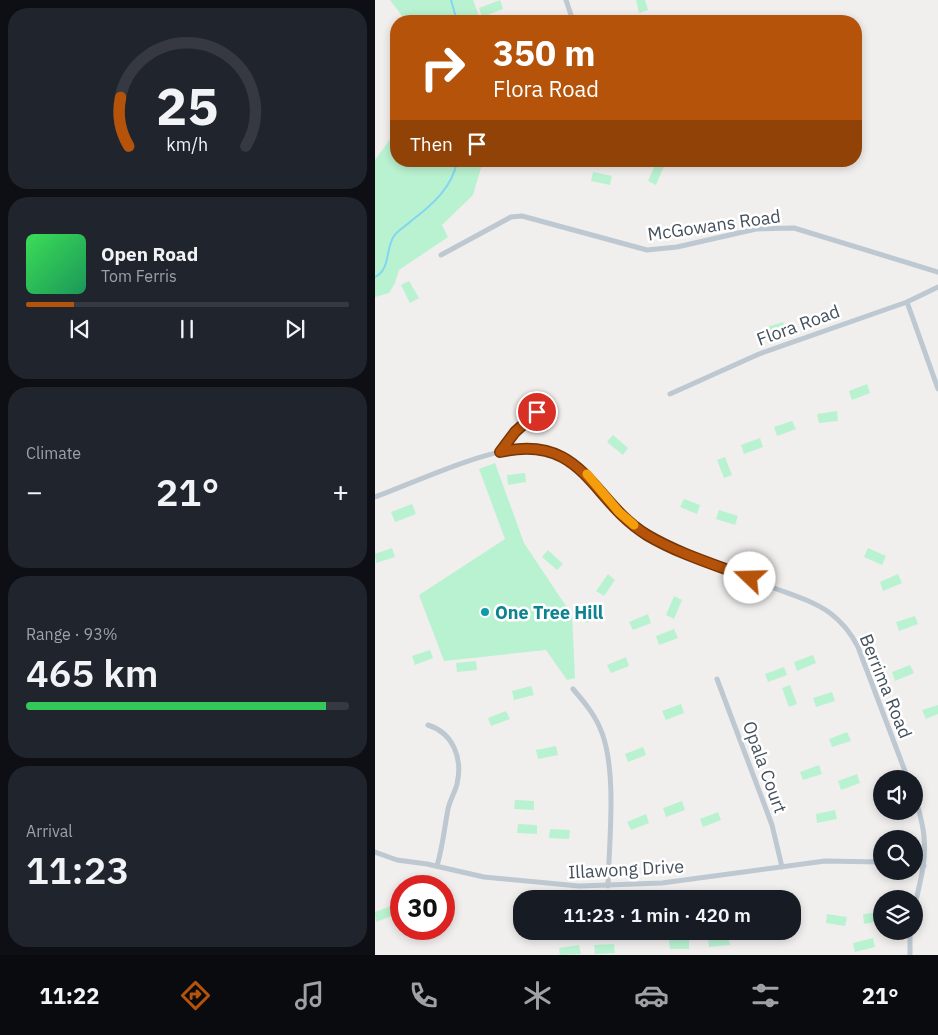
<!DOCTYPE html>
<meta charset="utf-8">
<style>
body{margin:0;font-family:"IBM Plex Sans",sans-serif;background:#20242c;color:#f1f3f6;height:100vh;display:flex;flex-direction:column;font-size:19px;white-space:nowrap}
*{box-sizing:border-box;margin:0}
p{font-size:16px;color:#9ea1a6}
.icon{flex:none;width:28px;height:28px;fill:none;stroke:currentColor;stroke-width:2;stroke-linecap:round;stroke-linejoin:round}
.map{position:relative;flex:1;overflow:hidden}
.side{display:flex;flex-direction:column;gap:8px;padding:8px;background:#0d0f14;width:375px}
.side>*{flex:none}
.guide{position:absolute;left:15px;top:15px;width:472px;height:152px;border-radius:20px;box-shadow:0 2px 8px #0003;background:#b45309;color:#fff;overflow:hidden}
.tools{position:absolute;left:498px;top:770px;display:grid;gap:10px}
.tools a{display:grid;place-items:center;width:50px;height:50px;border-radius:50%;background:#171b24;box-shadow:0 2px 8px #0003;font-size:25px}
.speed{position:absolute;left:15px;top:875px;display:flex;gap:10px;font-size:25px;font-weight:700;text-align:center}
.speed>*{display:grid;place-content:center;width:65px;height:65px;border-radius:50%;background:#171b24;box-shadow:0 2px 8px #0003;line-height:1}
.speed .limit{border:8px solid #d22;background:#fff;color:#111}
.pin{position:absolute;display:grid;place-items:center;width:42px;height:42px;color:#fff;margin:-21px;border:2px solid #fff;border-radius:50%;box-shadow:0 1px 5px #0007}
.me{position:absolute;width:55px;margin:-28px;rotate:291deg;stroke-linejoin:round;filter:drop-shadow(0 0 4px #0008)}
.turn{display:flex;align-items:center;gap:18px;height:105px;padding:0 20px;font-size:22px}
.turn .icon{width:65px;height:65px;stroke-width:2.5}
.turn b{display:block;font-size:35px;line-height:42px}
.then{display:flex;align-items:center;height:48px;padding:0 20px;background:#0003;gap:10px;font-size:19px}
.big{font-size:38px;font-weight:600;line-height:1.1}
.side .widget{flex:1;display:flex;flex-direction:column;justify-content:center;gap:8px;min-width:0;padding:0 18px;border-radius:20px;background:#20242c}
.side .dial{align-items:center;gap:0}
.dial svg{height:130px;overflow:visible;fill:none;stroke:#363941;stroke-width:7;stroke-linecap:round;text-anchor:middle}
.dial text{fill:#f1f3f6;stroke:none}
.song{display:flex;align-items:center;gap:15px}
.cover{width:60px;height:60px;border-radius:8px;background:linear-gradient(135deg,hsl(130 70% 55%),hsl(150 70% 35%))}
.played{height:5px;border-radius:2px;background:linear-gradient(90deg,#b45309 15%,#363941 15%)}
.keys{display:flex;justify-content:space-around;direction:ltr}
.heat{display:flex;justify-content:space-between;align-items:center;font-size:28px;direction:ltr}
.charge{height:8px;border-radius:4px;background:linear-gradient(90deg,#34c759 93%,#363941 0)}
.trip{position:absolute;left:138px;top:890px;width:288px;height:50px;border-radius:20px;background:#171b24;box-shadow:0 2px 8px #0003;font-weight:600;line-height:50px;text-align:center}
.dock{display:flex;height:80px;justify-content:space-around;align-items:center;background:#090b0e;color:#9ea1a6}
.dock .icon{width:35px;height:35px}
.dock .selected{color:#b45309}
.dock b{font-size:22px;color:#f1f3f6}
main{display:flex;flex:1;min-height:0}
.map>svg:first-child{display:block}
.park{fill:#b9f2d1}
.lines{fill:none;stroke-linecap:round;stroke-linejoin:round}
.stream{stroke:#83d6f2;stroke-width:2}
.street{stroke:#bdc8d1;stroke-width:5}
.route-casing{stroke:#753606;stroke-width:12}
.route{stroke:#b45309;stroke-width:9}
.slow{stroke:#f59e0b;stroke-width:9}
.culture-dot{fill:#0f9aa8;stroke:#fff;stroke-width:2}
.labels{text-anchor:middle;dominant-baseline:central;stroke-width:5;stroke-linejoin:round;paint-order:stroke}
.street-label{font-size:18px;fill:#45505d;stroke:#fff}
.culture-label{font-size:18px;font-weight:bold;fill:#0d838f;stroke:#fff;text-anchor:start}
</style>
<main>
<section class="side">
<div class="widget dial"><svg viewBox="0 0 100 80">
<path d="M14 69A42 42 0 1 1 86 69"/>
<path d="M14 69A42 42 0 0 1 9 39" stroke="#b45309"/>
<text x="50" y="56" font-size="32" font-weight="700">25</text>
<text x="50" y="72" font-size="11">km/h</text>
</svg></div>
<div class="widget">
<div class="song"><i class="cover"></i><div><b>Open Road</b><p>Tom Ferris</p></div></div>
<div class="played"></div>
<div class="keys"><svg class="icon" aria-label="previous" viewBox="0 0 24 24"><path d="M18 5L8 12l10 7zM5 5v14"/></svg><svg class="icon" aria-label="pause" viewBox="0 0 24 24"><path d="M8 5v14M16 5v14"/></svg><svg class="icon" aria-label="next" viewBox="0 0 24 24"><path d="M6 5l10 7-10 7zM19 5v14"/></svg></div>
</div>
<div class="widget"><p>Climate</p>
<div class="heat"><a>−</a><b class="big">21°</b><a>+</a></div>
</div>
<div class="widget"><p>Range · 93%</p><b class="big">465 km</b><div class="charge"></div></div>
<div class="widget"><p>Arrival</p><b class="big">11:23</b></div>
</section>
<div class="map">
<svg width="563" height="955" viewBox="0 0 563 955">
<rect width="100%" height="100%" fill="#f1eeee"/>
<g class="park">
<polygon points="15,0 98,0 106,21 31,21"/>
<polygon points="125,0 128,9 107,17 104,8"/>
<polygon points="261,0 270,0 273,10 264,13"/>
<polygon points="21,131 21,161 108,161 98,195 67,225 73,237 24,270 20,283 14,293 0,297 0,160"/>
<polygon points="281,163 289,166 281,185 273,181"/>
<polygon points="218,172 237,176 235,185 216,181"/>
<polygon points="34,281 44,298 35,303 26,285"/>
<polygon points="408,322 411,331 392,337 389,328"/>
<polygon points="492,384 495,393 477,400 474,391"/>
<polygon points="462,411 463,421 444,423 442,414"/>
<polygon points="417,421 421,429 402,436 399,427"/>
<polygon points="238,435 253,448 248,455 232,442"/>
<polygon points="385,438 388,447 369,454 366,445"/>
<polygon points="350,457 357,475 349,478 342,460"/>
<polygon points="120,463 149,543 197,615 200,678 192,680 171,650 69,661 44,595 130,539 104,469"/>
<polygon points="150,473 151,482 133,485 132,475"/>
<polygon points="309,499 325,505 322,514 305,507"/>
<polygon points="37,504 41,514 20,522 16,512"/>
<polygon points="344,510 363,516 360,525 341,519"/>
<polygon points="17,548 20,557 1,563 0,554"/>
<polygon points="493,548 511,556 507,565 489,557"/>
<polygon points="173,550 188,564 182,570 167,557"/>
<polygon points="233,574 240,580 229,596 221,591"/>
<polygon points="523,574 527,583 508,591 505,582"/>
<polygon points="299,596 307,600 299,619 291,615"/>
<polygon points="227,608 230,617 211,623 208,614"/>
<polygon points="273,614 276,623 258,630 254,622"/>
<polygon points="540,616 543,624 524,631 521,622"/>
<polygon points="299,629 303,638 284,645 281,636"/>
<polygon points="55,650 58,658 40,665 37,656"/>
<polygon points="438,655 441,663 422,671 419,662"/>
<polygon points="251,657 254,666 236,673 232,665"/>
<polygon points="101,661 102,670 82,672 81,663"/>
<polygon points="535,665 539,673 520,681 517,672"/>
<polygon points="409,667 412,675 393,682 390,674"/>
<polygon points="415,685 422,704 414,707 407,688"/>
<polygon points="156,686 159,695 139,700 137,691"/>
<polygon points="457,692 460,701 441,707 438,698"/>
<polygon points="306,704 309,713 291,720 287,711"/>
<polygon points="563,705 563,714 551,719 547,710"/>
<polygon points="131,711 135,719 116,726 113,718"/>
<polygon points="472,732 476,741 457,747 454,739"/>
<polygon points="181,746 183,755 163,759 161,750"/>
<polygon points="268,747 271,755 253,762 250,754"/>
<polygon points="444,765 447,774 428,780 425,772"/>
<polygon points="482,774 485,783 466,790 463,781"/>
<polygon points="140,800 159,801 159,810 139,809"/>
<polygon points="307,801 310,810 291,817 288,808"/>
<polygon points="460,810 462,819 442,823 441,814"/>
<polygon points="343,812 346,820 328,827 325,819"/>
<polygon points="271,814 274,823 256,830 252,822"/>
<polygon points="143,824 162,825 162,834 142,833"/>
<polygon points="175,829 195,830 194,839 174,838"/>
<polygon points="16,906 19,915 1,922 0,912"/>
<polygon points="506,912 506,921 489,924 488,914"/>
<polygon points="452,914 472,917 470,926 451,923"/>
<polygon points="369,931 389,931 390,936 371,940"/>
<polygon points="353,936 355,945 334,947 333,938"/>
<polygon points="498,938 500,947 480,952 478,943"/>
<polygon points="294,940 314,940 314,949 295,949"/>
<polygon points="239,944 240,953 220,954 219,945"/>
<polygon points="204,945 206,954 185,955 184,948"/>
</g>
<g class="lines">
<g class="stream">
<polyline points="76,0 82,21"/>
<path d="M0,277C16,269 10,249 19,236C22,231 31,226 36,221C56,206 78,187 82,161"/>
</g>
<g class="street">
<polyline points="191,0 198,21"/>
<polyline points="66,255 136,217 147,216 272,250 302,247 381,229 419,228 563,272"/>
<polyline points="532,302 563,389"/>
<polyline points="295,394 384,354 532,302 563,287"/>
<polyline points="125,452 139,432 162,412"/>
<path d="M0,497C39,483 120,444 158,449C219,458 232,515 284,541C321,559 361,573 399,588C418,595 438,601 455,613C467,622 476,633 483,647L533,779"/>
<polyline points="342,679 397,825 407,867"/>
<path d="M198,689C210,703 221,716 227,733C242,773 234,843 233,886"/>
<path d="M53,725C78,733 88,758 82,784C80,792 75,800 73,809C69,830 68,845 62,866"/>
<path d="M539,795C556,844 550,861 539,909"/>
<polyline points="0,852 22,860 52,864 109,877 204,886 287,883 450,861 506,862"/>
<polyline points="539,865 549,866"/>
<polyline points="535,931 535,955"/>
</g>
</g>
<g class="lines">
<g class="route-casing">
<path id="route" d="M162,412L140,432L125,452C209,433 216,501 272,535C304,554 341,565 375,578"/>
</g>
<use href="#route" class="route"/>
<polyline class="slow" points="212,474 244,512 259,525"/>
</g>
<circle class="culture-dot" cx="110" cy="612" r="5"/>
<g class="labels">
<g class="street-label">
<text transform="translate(339 225) rotate(-8)">McGowans Road</text>
<text transform="translate(423 325) rotate(-20)">Flora Road</text>
<text transform="translate(511 686) rotate(68)">Berrima Road</text>
<text transform="translate(390 767) rotate(70)">Opala Court</text>
<text transform="translate(251 869) rotate(-3)">Illawong Drive</text>
</g>
<g class="culture-label">
<text x="120" y="612">One Tree Hill</text>
</g>
</g>
</svg>
<div class="tools">
<a><svg class="icon" aria-label="sound" viewBox="0 0 24 24"><path d="M4 9h4l5-4v14l-5-4H4zM17 9q2 3 0 6"/></svg></a>
<a><svg class="icon" aria-label="search" viewBox="0 0 24 24"><circle cx="10" cy="10" r="6"/><path d="M15 15l6 6"/></svg></a>
<a><svg class="icon" aria-label="layers" viewBox="0 0 24 24"><path d="M12 4l9 5-9 5-9-5zM3 14l9 5 9-5"/></svg></a>
</div>
<div class="speed"><div class="limit">30</div></div>
<div class="pin" style="left:162px;top:412px;background:#d93025"><svg class="icon" aria-label="arrive" viewBox="0 0 24 24"><path d="M6 21V4h12l-3 4 3 4H6"/></svg></div>
<svg class="me" style="left:375px;top:578px" viewBox="-20 -20 40 40"><circle r="19" fill="#fff"/><path d="M0-13L10 11 0 6-10 11z" fill="#b45309"/></svg>
<div class="trip">11:23 · 1 min · 420 m</div>
<div class="guide">
<div class="turn"><svg class="icon" aria-label="right" viewBox="0 0 24 24"><path d="M7 20v-9h11M14 6l5 5-5 5"/></svg><div><b>350 m</b>Flora Road</div></div>
<div class="then">Then<svg class="icon" aria-label="arrive" viewBox="0 0 24 24"><path d="M6 21V4h12l-3 4 3 4H6"/></svg></div>
</div>
</div>
</main>
<nav class="dock">
<b>11:22</b>
<svg class="icon selected" aria-label="directions" viewBox="0 0 24 24"><path d="M12 3l9 9-9 9-9-9zM9 14v-3h6M13 9l2 2-2 2"/></svg>
<svg class="icon" aria-label="music" viewBox="0 0 24 24"><path d="M9 18V5l10-2v13"/><circle cx="6" cy="18" r="3"/><circle cx="16" cy="16" r="3"/></svg>
<svg class="icon" aria-label="phone" viewBox="0 0 24 24"><path d="M5 4h4l2 5-3 2q2 4 5 5l2-3 5 2v4C11 20 4 13 5 4z"/></svg>
<svg class="icon" aria-label="climate" viewBox="0 0 24 24"><path d="M12 3v18M4 7l16 10M4 17L20 7"/></svg>
<svg class="icon" aria-label="car" viewBox="0 0 24 24"><path d="M5 17H2v-5l4-1 3-4h7l3 4 3 1v5h-3M9 17h6M6 11h13"/><circle cx="7" cy="17" r="2"/><circle cx="17" cy="17" r="2"/></svg>
<svg class="icon" aria-label="filters" viewBox="0 0 24 24"><path d="M4 7h16M4 17h16"/><circle cx="9" cy="7" r="2"/><circle cx="15" cy="17" r="2"/></svg>
<b>21°</b>
</nav>
